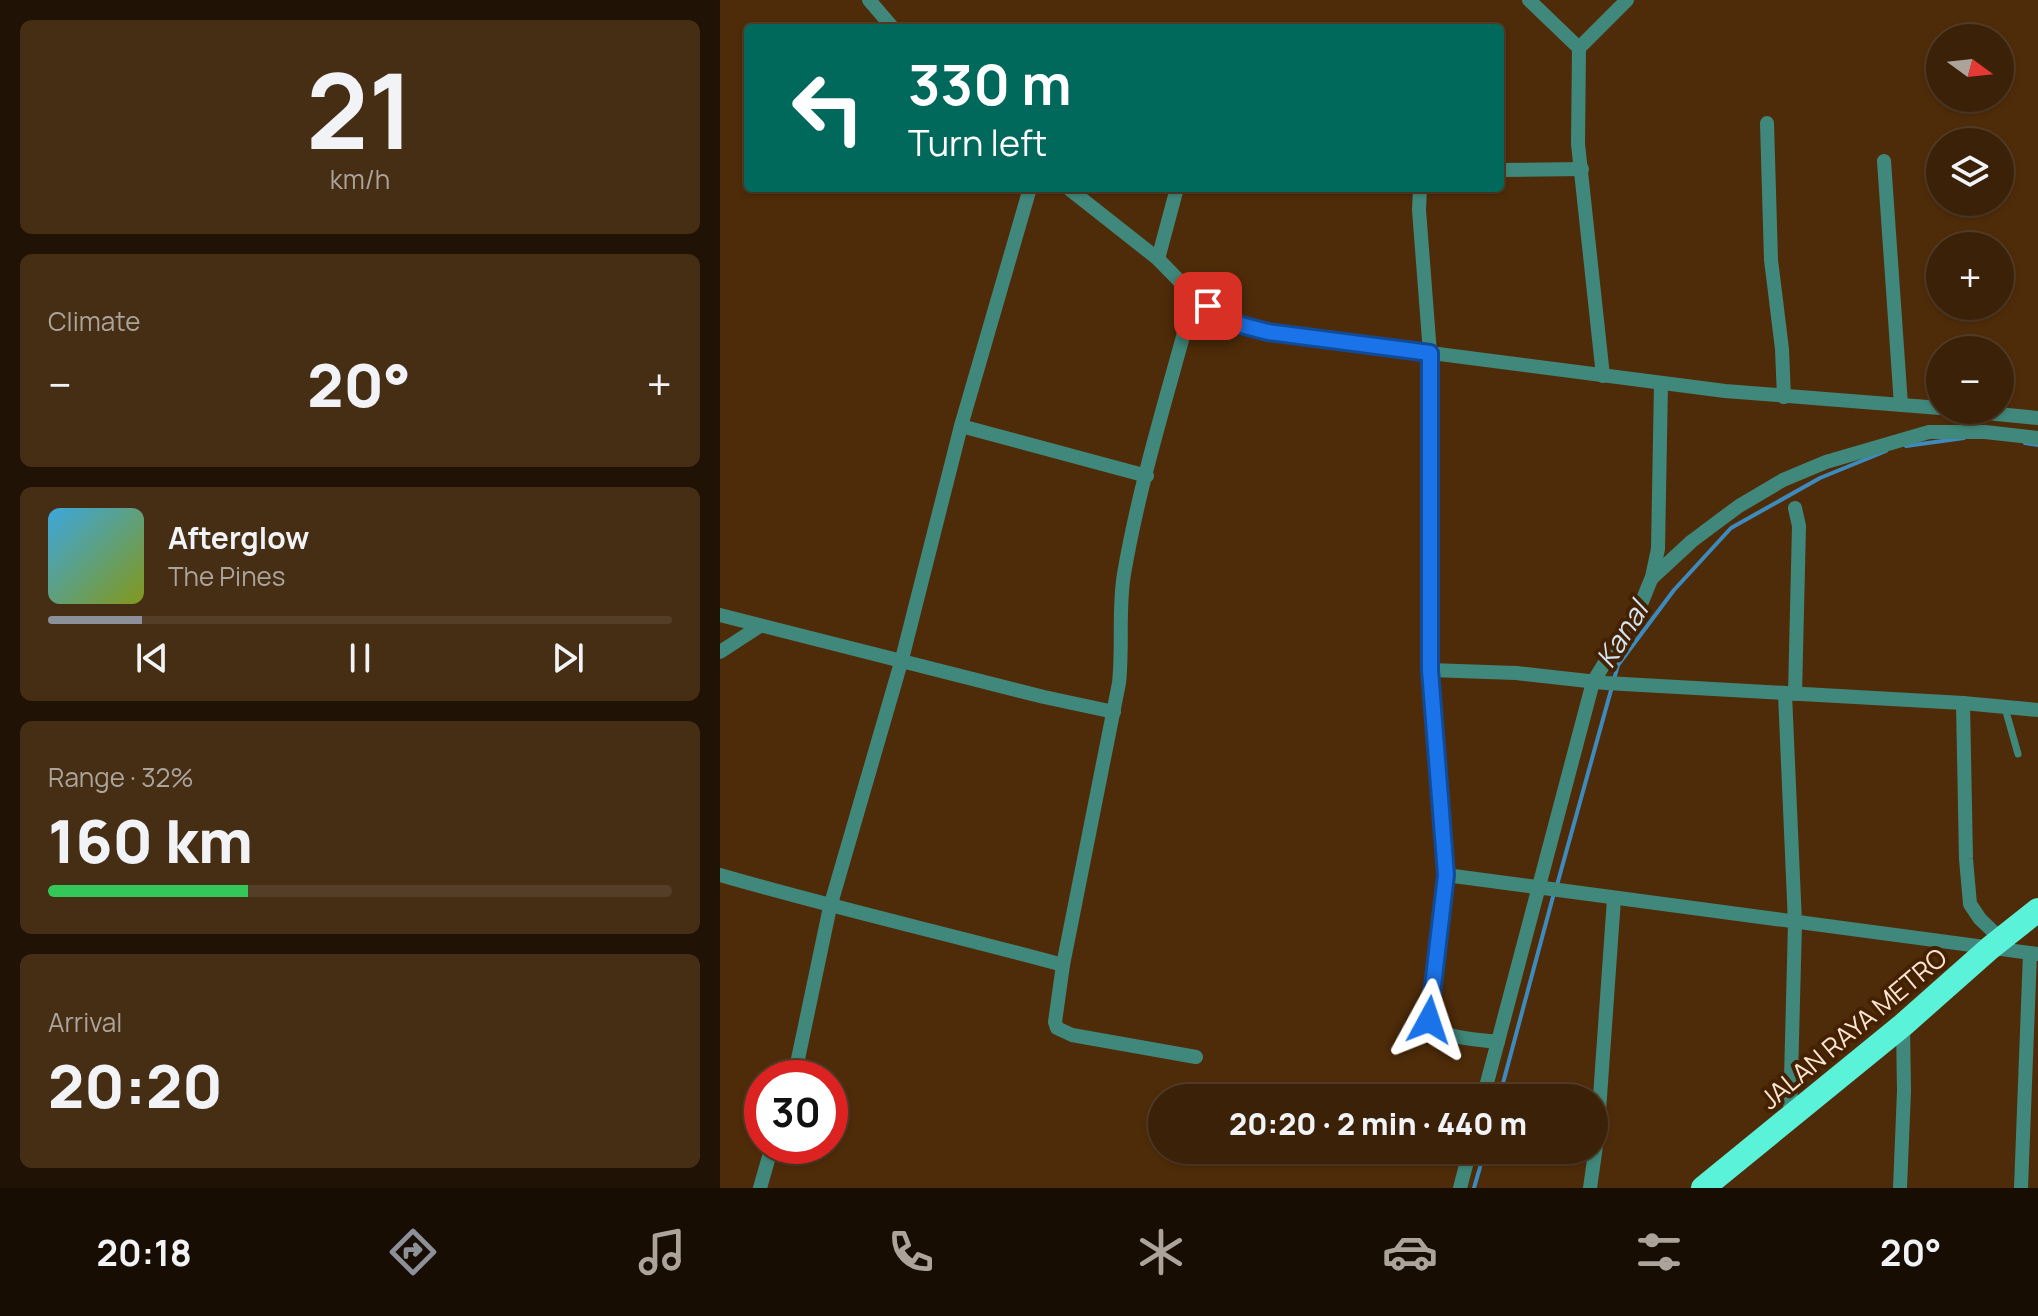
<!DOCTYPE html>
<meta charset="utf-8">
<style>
body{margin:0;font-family:Manrope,sans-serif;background:#462e15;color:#f1f3f6;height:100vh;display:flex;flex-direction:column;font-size:30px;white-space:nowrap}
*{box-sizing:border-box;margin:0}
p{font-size:26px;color:#aca39b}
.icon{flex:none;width:44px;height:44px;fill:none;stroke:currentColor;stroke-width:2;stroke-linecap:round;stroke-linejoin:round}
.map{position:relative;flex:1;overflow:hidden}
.details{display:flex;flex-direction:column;gap:20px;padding:20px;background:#201204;width:720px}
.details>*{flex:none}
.banner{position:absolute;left:24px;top:24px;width:760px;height:168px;border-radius:8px;box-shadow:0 2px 6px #0004,0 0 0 2px #543e28;background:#00695c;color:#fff;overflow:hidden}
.needle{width:52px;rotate:105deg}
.controls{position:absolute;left:1206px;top:24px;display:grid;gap:16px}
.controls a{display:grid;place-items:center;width:88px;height:88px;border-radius:50%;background:#3b2107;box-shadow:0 2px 6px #0004,0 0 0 2px #543e28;font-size:40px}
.speed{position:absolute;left:24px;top:1060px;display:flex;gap:16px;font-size:40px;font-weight:700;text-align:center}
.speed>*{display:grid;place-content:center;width:104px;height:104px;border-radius:50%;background:#3b2107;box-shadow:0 2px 6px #0004,0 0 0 2px #543e28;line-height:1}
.speed .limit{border:12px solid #d22;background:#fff;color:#111}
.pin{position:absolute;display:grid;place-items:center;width:68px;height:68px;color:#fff;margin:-34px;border-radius:16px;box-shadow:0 4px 12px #0006}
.me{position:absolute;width:88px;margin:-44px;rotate:5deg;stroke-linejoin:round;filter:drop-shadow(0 0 6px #0008)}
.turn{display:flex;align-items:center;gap:28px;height:168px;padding:0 32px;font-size:36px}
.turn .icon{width:104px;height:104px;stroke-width:2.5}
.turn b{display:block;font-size:56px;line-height:68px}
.big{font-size:60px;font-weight:800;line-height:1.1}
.details .card{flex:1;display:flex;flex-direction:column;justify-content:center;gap:12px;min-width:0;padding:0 28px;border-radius:12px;background:#462e15}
.details .dial{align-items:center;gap:0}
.dial b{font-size:104px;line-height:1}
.song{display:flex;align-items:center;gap:24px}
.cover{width:96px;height:96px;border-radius:12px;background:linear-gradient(135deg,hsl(200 70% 55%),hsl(70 70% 35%))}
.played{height:8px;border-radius:4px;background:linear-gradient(90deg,#8c9099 15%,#543e28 15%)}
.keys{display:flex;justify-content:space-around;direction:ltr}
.heat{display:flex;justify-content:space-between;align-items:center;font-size:44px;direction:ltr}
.charge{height:12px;border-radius:6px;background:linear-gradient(90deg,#34c759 32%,#543e28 0)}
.trip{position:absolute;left:428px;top:1084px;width:460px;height:80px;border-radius:40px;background:#3b2107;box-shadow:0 2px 6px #0004,0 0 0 2px #543e28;font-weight:800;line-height:80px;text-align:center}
.menu{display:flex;height:128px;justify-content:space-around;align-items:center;background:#180d03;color:#aca39b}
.menu .icon{width:56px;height:56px}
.menu .selected{color:#8c9099}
.menu b{font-size:36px;color:#f1f3f6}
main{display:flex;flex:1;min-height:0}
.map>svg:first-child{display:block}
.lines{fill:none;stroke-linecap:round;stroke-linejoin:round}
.stream{stroke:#3d8bbc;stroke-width:4}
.lane{stroke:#40887b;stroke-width:7}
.street{stroke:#40887b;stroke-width:14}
.highway{stroke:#5af3d9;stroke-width:24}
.route-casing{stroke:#114b97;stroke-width:20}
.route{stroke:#1a73e8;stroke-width:14}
.labels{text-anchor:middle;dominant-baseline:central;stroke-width:8;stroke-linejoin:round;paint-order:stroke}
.street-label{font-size:26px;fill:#fde6d4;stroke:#442100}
.water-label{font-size:28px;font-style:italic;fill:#d2e5f3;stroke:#442100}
</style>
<main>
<section class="details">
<div class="card dial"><b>21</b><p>km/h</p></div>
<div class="card"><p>Climate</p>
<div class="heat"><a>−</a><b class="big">20°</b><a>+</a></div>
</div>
<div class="card">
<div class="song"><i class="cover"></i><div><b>Afterglow</b><p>The Pines</p></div></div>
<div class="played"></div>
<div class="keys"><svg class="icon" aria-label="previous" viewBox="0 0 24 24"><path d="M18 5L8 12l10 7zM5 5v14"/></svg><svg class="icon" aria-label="pause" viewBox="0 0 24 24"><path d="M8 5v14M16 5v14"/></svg><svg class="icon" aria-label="next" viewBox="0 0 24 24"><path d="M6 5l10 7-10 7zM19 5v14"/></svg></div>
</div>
<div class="card"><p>Range · 32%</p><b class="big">160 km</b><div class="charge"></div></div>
<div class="card"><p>Arrival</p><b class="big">20:20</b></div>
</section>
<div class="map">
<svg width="1318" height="1188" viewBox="0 0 1318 1188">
<rect width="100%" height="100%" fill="#4f2c09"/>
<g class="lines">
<g class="stream">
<polyline points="1305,443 1318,445"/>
<polyline points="1186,446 1244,438"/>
<polyline points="837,885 898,665 954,590 1011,528 1100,478 1166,451"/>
<polyline points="779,1098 834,893"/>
<polyline points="754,1188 765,1150"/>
</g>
<polyline class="lane" points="1285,708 1298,754"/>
<g class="street">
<polyline points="149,0 173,28"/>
<polyline points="809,0 859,48 858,144 883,376"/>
<polyline points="859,48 907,0"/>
<polyline points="1047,123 1051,260 1062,349 1064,397"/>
<polyline points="1164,161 1181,405"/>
<polyline points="780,170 862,169"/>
<polyline points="348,188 438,259 474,296 502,316 521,325 548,332 1005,391 1220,408"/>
<path d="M700,188L699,210L710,353V670L726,875L709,1020C719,1040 758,1039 778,1042"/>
<polyline points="438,259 457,188"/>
<path d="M474,296C450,387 420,480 404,574C398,610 403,646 399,683L343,965L335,1022L337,1028L352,1035L476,1057"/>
<polyline points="1236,410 1318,418"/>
<polyline points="241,426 427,476"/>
<polyline points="933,577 972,541 1019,506 1063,480 1106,462 1209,432 1265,432 1318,438"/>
<polyline points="0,615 324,697 394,712"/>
<polyline points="0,652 40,626"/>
<polyline points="710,670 796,673 886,683 1243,703 1318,710"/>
<polyline points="1065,694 1075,923 1070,1117"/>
<polyline points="1075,694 1079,526 1075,508"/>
<polyline points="1243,703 1246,859 1250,904 1260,919 1281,939"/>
<path d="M0,875C114,908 229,934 343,965"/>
<polyline points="726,875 1318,954"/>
<polyline points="74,1078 110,907 182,659 241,426 310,188"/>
<polyline points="763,1098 873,682 921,604 932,577 938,549 941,383"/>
<polyline points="40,1188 52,1146"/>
<polyline points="740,1188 750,1150"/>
<polyline points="870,1188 877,1139 894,899"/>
<polyline points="1180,1188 1184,1091 1183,1025"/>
<polyline points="1301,1188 1310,953"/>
</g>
<polyline class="highway" points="983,1188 1183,1025 1270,948 1318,910"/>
</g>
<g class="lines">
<g class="route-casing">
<polyline id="route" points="488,306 521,325 548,332 710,353 710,670 726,875 709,1020"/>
</g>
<use href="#route" class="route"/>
</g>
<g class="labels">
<g class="street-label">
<text transform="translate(1133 1028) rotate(-40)">JALAN RAYA METRO</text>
</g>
<g class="water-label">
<text transform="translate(901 634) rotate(-58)">Kanal</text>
</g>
</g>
</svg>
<div class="controls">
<a><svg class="needle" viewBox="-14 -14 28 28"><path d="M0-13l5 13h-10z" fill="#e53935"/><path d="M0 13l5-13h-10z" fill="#aca39b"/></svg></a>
<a><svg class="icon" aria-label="layers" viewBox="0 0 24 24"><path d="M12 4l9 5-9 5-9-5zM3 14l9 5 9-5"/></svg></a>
<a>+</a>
<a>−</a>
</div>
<div class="speed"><div class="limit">30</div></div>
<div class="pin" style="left:488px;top:306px;background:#d93025"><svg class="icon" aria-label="arrive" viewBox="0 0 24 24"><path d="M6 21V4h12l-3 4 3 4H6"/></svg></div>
<svg class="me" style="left:709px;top:1020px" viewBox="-20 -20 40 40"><path d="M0-17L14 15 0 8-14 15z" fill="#1a73e8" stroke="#fff" stroke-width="4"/></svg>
<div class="trip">20:20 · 2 min · 440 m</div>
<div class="banner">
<div class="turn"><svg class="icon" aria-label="left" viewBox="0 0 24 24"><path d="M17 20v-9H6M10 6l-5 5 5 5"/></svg><div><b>330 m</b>Turn left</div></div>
</div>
</div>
</main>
<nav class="menu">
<b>20:18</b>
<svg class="icon selected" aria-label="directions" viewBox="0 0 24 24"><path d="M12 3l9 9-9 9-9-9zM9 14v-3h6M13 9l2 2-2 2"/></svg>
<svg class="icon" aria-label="music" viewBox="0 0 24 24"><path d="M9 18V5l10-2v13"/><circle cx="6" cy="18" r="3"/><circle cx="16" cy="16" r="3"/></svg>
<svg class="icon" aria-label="phone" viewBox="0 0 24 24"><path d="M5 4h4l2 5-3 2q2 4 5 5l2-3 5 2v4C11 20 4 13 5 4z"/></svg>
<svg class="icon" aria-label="climate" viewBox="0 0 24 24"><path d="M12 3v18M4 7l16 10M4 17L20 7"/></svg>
<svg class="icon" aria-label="car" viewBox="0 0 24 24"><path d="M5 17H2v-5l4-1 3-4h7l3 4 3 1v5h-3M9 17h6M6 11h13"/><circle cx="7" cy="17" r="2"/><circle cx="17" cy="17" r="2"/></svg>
<svg class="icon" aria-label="filters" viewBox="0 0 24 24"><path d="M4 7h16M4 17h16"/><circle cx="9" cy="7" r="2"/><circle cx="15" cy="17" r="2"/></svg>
<b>20°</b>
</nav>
